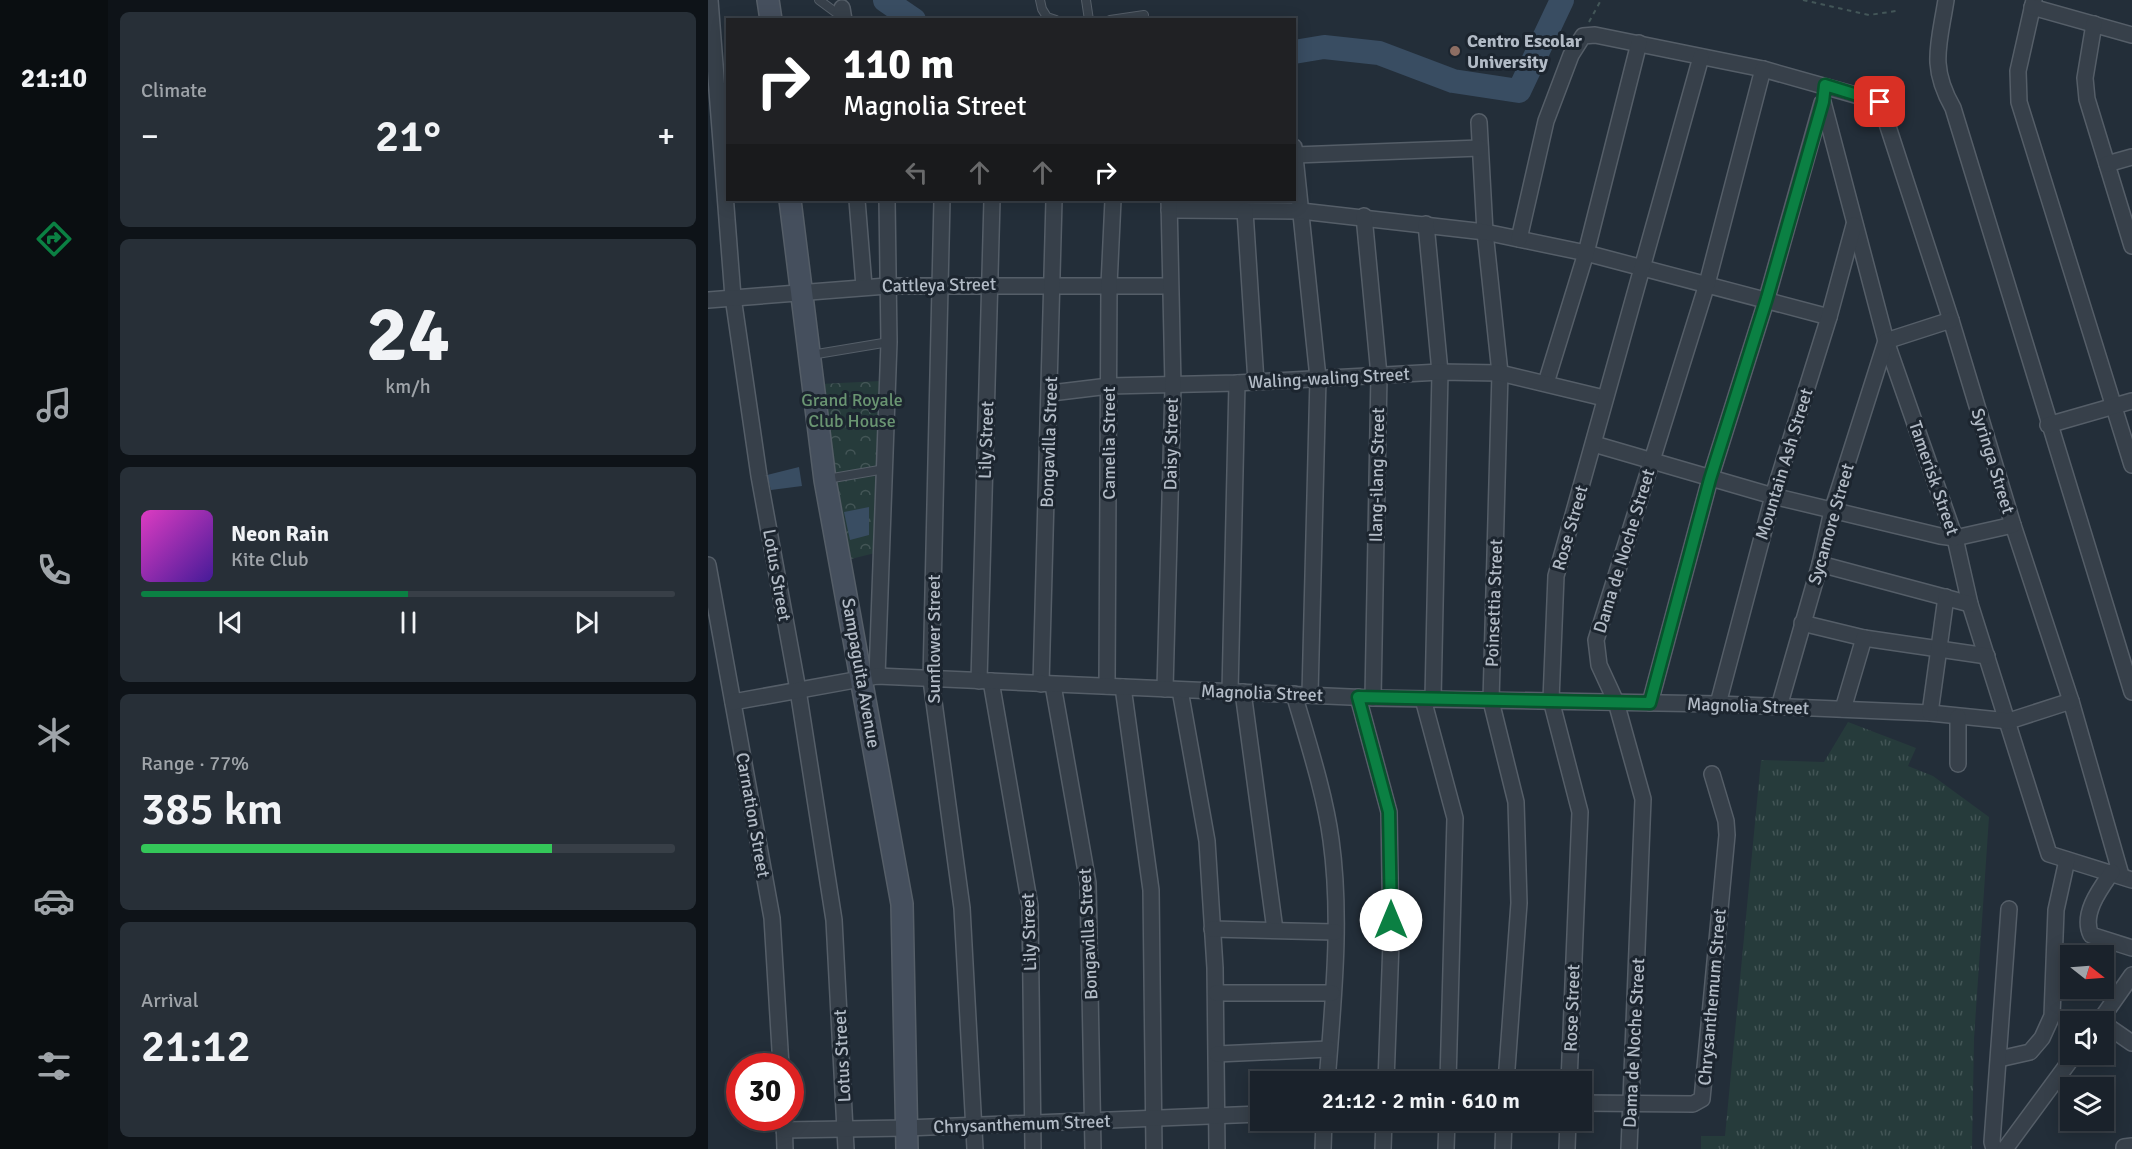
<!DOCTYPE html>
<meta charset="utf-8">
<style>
body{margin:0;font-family:Signika,sans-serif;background:#272f37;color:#f1f3f6;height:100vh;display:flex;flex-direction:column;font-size:22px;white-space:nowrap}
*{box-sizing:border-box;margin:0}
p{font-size:20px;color:#9fa4a9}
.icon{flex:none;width:33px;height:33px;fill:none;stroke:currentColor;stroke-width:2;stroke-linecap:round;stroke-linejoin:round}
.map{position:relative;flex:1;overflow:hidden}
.drawer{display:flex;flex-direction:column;gap:12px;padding:12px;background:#0e1318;width:600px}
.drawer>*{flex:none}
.banner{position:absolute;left:18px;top:18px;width:570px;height:183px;border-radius:0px;box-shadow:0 3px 15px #0003,0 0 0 2px #383f47;background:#202124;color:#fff;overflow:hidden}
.needle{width:39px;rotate:107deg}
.buttons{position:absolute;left:1352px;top:945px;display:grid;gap:12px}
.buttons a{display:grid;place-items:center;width:54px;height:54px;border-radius:0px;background:#1a222b;box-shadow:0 3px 15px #0003,0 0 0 2px #383f47;font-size:30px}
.speed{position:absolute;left:18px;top:1053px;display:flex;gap:12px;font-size:30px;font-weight:700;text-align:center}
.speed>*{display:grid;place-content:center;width:78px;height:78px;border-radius:50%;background:#1a222b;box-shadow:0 3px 15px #0003,0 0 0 2px #383f47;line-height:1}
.speed .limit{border:9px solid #d22;background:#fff;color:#111}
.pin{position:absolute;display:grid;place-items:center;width:51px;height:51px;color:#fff;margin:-26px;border-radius:12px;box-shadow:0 3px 9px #0006}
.me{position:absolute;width:66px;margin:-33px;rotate:0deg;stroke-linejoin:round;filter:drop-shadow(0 0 4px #0008)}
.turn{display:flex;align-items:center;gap:21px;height:126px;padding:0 18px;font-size:27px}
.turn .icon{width:78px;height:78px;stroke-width:2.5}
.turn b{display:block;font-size:42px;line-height:51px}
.lanes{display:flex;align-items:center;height:57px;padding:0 18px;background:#0003;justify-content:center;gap:30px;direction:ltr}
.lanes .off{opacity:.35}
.big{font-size:45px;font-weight:600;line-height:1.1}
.drawer .tile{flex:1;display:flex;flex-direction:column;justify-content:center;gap:9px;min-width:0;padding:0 21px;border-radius:9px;background:#272f37}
.drawer .dial{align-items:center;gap:0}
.dial b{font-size:78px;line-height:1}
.song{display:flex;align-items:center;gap:18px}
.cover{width:72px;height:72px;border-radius:9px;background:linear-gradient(135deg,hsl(310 70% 55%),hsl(260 70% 35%))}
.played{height:6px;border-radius:3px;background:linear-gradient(90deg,#0b8043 50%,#383f47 50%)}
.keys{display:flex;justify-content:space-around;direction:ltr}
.heat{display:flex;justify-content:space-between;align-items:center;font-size:33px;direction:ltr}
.charge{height:9px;border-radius:4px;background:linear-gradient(90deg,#34c759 77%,#383f47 0)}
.trip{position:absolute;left:542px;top:1071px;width:342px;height:60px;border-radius:0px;background:#1a222b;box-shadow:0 3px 15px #0003,0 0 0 2px #383f47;font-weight:600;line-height:60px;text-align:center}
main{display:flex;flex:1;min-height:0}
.tabs{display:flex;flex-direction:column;width:108px;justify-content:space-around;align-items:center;background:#0a0e11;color:#9fa4a9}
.tabs .icon{width:42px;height:42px}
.tabs .selected{color:#0b8043}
.tabs b{font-size:27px;color:#f1f3f6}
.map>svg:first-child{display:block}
.grass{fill:url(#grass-tufts)}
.park{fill:url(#park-crowns)}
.water{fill:#394d62}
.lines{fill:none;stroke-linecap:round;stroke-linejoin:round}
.river{stroke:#394d62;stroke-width:24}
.lane-casing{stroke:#555e68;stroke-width:10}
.street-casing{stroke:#555e68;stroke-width:18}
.secondary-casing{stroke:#555e68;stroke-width:24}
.path{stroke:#435658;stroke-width:2;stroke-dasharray:4.5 4.5;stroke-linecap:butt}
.lane{stroke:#37404a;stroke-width:8}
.street{stroke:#37404a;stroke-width:15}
.secondary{stroke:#454f5d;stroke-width:21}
.route-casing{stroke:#07532c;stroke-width:15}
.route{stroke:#0b8043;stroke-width:10}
.education-dot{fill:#8d6e63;stroke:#1c252f;stroke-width:2}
.labels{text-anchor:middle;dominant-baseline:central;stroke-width:6;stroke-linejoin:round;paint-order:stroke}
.poi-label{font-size:18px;font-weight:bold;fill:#b2bbc6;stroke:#1c252f;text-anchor:start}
.street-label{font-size:18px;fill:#b2bbc6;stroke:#1c252f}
.park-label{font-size:18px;fill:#6a9572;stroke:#1c252f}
</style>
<main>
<nav class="tabs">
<b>21:10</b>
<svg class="icon selected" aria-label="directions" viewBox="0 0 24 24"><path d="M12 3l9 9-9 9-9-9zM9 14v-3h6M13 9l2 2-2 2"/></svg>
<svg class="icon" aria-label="music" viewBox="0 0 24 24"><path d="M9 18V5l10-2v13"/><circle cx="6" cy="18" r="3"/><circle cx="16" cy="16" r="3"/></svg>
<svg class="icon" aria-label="phone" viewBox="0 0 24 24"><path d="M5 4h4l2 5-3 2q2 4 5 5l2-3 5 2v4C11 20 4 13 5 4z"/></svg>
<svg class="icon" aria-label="climate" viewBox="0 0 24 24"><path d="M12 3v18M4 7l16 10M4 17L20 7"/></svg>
<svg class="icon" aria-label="car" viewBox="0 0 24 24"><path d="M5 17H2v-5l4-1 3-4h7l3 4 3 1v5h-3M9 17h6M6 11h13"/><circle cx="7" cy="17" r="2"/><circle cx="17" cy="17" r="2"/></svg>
<svg class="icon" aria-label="filters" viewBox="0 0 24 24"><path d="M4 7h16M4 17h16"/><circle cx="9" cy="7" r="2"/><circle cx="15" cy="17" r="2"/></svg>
</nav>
<section class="drawer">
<div class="tile"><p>Climate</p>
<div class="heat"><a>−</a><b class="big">21°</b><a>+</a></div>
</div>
<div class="tile dial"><b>24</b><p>km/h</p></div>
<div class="tile">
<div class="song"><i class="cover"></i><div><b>Neon Rain</b><p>Kite Club</p></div></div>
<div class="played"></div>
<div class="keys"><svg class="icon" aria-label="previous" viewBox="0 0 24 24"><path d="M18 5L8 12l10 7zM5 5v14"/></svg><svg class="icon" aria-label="pause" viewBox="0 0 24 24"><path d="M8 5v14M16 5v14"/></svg><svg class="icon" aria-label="next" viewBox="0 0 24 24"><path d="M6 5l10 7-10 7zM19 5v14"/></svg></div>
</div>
<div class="tile"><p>Range · 77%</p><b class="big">385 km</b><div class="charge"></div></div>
<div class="tile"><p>Arrival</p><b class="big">21:12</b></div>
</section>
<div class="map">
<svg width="1424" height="1149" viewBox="0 0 1424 1149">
<defs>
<pattern id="grass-tufts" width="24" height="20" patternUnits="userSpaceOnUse" patternTransform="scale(1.5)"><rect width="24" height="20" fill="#263b3b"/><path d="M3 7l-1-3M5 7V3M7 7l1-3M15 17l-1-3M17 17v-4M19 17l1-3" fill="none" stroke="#435556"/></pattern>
<pattern id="park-crowns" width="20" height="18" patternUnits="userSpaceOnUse" patternTransform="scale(1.5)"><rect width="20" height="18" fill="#263b3b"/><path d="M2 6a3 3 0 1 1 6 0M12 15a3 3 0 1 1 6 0" fill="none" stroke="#435556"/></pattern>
</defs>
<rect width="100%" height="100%" fill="#232e39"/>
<polygon class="grass" points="1140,722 1208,748 1200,766 1225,776 1281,817 1266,1039 1264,1149 993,1149 993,1136 1017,1136 1053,760 1116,762"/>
<polygon class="park" points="172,381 167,553 143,559 112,384"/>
<g class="water">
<polygon points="91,467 94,486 63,490 59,475"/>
<polygon points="161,507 161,535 142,540 136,512"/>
</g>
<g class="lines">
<g class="river">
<polyline points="177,0 206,20"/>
<polyline points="586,52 616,47 671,53 745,81 811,91 854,0"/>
</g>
<g class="lane-casing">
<g id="lane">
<polyline points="111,0 134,17"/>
<polyline points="332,0 334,9 339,17 348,20"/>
<polyline points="378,0 381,20"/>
<polyline points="402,20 436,15"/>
<polyline points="103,355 181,342"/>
<polyline points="119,479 177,469"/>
</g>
</g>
<g class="street-casing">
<g id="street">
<polyline points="2,0 25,297 51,476 90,690 126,920 138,1149"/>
<path d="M1238,0C1231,45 1221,66 1245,108L1424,692"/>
<polyline points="1326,0 1310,71 1311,102 1424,465"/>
<polyline points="1324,7 1424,35"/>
<polyline points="134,8 136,20"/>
<polyline points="1386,24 1377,78 1379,99 1424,246"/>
<polyline points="1115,102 1178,341 1247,538 1262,604 1341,854 1424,880"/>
<polyline points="771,122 777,232 792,373 783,701 808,802 811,903 798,1082"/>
<polyline points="586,147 610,378 602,694"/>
<polyline points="587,155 772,148"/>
<polyline points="1399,164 1424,157"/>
<polyline points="149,200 156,286"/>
<polyline points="234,200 223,680 254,908 267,1149"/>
<polyline points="461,210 593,211 777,232 878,253 1121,317"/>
<polyline points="537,211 548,382"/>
<polyline points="656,216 671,375 665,698"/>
<polyline points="718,224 732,372 725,699"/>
<polyline points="811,239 838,121 863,55 875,36 887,35 1055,69 1172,102 1243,320 1305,525 1363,701 1413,875"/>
<polyline points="0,300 179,286 462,286"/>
<polyline points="838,383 878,253 931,43"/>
<polyline points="343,393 401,386 529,383 732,372 792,373 896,398"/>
<polyline points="1340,425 1424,401"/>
<polyline points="886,444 1065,496 1232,536 1247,538 1305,525"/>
<polyline points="1112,564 1262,604"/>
<polyline points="0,565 64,918 73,1066"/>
<polyline points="1094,623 1156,638 1279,656"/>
<polyline points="169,676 181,342 179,200"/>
<polyline points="271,681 284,200"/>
<polyline points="283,681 322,906 325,1149"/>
<polyline points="333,684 346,200"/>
<polyline points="345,685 380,883 385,1149"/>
<polyline points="399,686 401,285 405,200"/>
<polyline points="415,687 443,890 446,1149"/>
<polyline points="457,689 465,386 461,200"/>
<polyline points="472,690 499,841 507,968 509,1149"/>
<polyline points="522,692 529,383"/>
<polyline points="535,692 567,930"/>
<path d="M586,694C599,739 617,794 623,840C634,919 625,1002 619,1082"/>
<polyline points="650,697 681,812 683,942 678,1082"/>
<polyline points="715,699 747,818 740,1082"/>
<polyline points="25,702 169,676 665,698 1010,704 1222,713 1301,721 1363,701"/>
<polyline points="942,703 1002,479 1059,298 1114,103"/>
<polyline points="1010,704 1065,496 1121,317 1146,225"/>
<polyline points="1071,707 1112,564 1124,511 1178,341 1243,320"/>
<polyline points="1135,709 1156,638"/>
<polyline points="1222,713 1238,597"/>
<polyline points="1250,717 1250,764"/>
<path d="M1404,872C1392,889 1373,914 1383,935L1424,948"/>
<polyline points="504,929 627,932"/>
<polyline points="508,993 624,993"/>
<polyline points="1391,1022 1424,975"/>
<polyline points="1395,1023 1424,1043"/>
<polyline points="509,1054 621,1049"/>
<polyline points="1291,1059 1322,1052 1334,1038 1344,1016 1348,910 1359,860"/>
<polyline points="861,1082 872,812 843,700 848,576 993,57"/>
<polyline points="873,1103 985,1104 994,1099 1019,835 1018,821 1004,774"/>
<polyline points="76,1118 77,1149"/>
<polyline points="76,1130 198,1128 552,1114"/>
<polyline points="615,1149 616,1120"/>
<polyline points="675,1149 676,1120"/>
<polyline points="738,1149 739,1120"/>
<polyline points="795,1149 796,1120"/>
<polyline points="859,1149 860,1120"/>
<polyline points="921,1149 935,799 908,702 891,665 888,640 999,284 1055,69"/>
<polyline points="1286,1149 1284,1142 1301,909"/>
<polyline points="1297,1149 1367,1054"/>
<polyline points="1416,1149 1416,1147 1424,1146"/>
</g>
</g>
<g class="secondary-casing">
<g id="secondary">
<polyline points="60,0 63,20"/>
<polyline points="82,200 117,480 194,904 199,1149"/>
</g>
</g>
<g class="path">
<polyline points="1095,0 1161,15 1188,11"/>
<polyline points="881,22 893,0"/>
</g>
<use href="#lane" class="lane"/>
<use href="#street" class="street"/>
<use href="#secondary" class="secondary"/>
</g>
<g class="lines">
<g class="route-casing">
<polyline id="route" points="683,920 681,812 650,697 942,703 1002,479 1059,298 1115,102 1117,85 1172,102"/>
</g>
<use href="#route" class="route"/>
</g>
<circle class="education-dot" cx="747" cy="51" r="6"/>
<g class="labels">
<g class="poi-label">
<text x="759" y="41">Centro Escolar<tspan x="759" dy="21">University</tspan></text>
</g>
<g class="street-label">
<text transform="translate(231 285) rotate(-1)">Cattleya Street</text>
<text transform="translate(621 378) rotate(-3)">Waling-waling Street</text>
<text transform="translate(278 440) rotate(-88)">Lily Street</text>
<text transform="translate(341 442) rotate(-88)">Bongavilla Street</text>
<text transform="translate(401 443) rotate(-90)">Camelia Street</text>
<text transform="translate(463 444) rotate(-89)">Daisy Street</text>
<text transform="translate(1285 461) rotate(73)">Syringa Street</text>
<text transform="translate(1076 464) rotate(-73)">Mountain Ash Street</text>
<text transform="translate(669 475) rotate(-89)">Ilang-ilang Street</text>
<text transform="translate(1226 478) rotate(71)">Tamerisk Street</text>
<text transform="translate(1123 524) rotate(-74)">Sycamore Street</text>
<text transform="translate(862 528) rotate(-74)">Rose Street</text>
<text transform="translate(916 551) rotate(-73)">Dama de Noche Street</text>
<text transform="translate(69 575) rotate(80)">Lotus Street</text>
<text transform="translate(786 603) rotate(-88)">Poinsettia Street</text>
<text transform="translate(226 639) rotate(-90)">Sunflower Street</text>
<text transform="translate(153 673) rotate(80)">Sampaguita Avenue</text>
<text transform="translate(554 693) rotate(2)">Magnolia Street</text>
<text transform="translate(1040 706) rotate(2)">Magnolia Street</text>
<text transform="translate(45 815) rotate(80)">Carnation Street</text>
<text transform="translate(321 932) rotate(-92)">Lily Street</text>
<text transform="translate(380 934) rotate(-93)">Bongavilla Street</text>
<text transform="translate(1004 997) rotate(-85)">Chrysanthemum Street</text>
<text transform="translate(864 1008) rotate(-88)">Rose Street</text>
<text transform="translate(926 1043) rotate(-87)">Dama de Noche Street</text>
<text transform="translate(134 1056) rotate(-93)">Lotus Street</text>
<text transform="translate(314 1124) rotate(-2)">Chrysanthemum Street</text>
</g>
<g class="park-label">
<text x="144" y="400">Grand Royale<tspan x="144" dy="21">Club House</tspan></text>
</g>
</g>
</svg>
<div class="buttons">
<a><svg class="needle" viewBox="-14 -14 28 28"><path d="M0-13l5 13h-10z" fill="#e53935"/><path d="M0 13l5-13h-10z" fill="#9fa4a9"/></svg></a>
<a><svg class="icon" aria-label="sound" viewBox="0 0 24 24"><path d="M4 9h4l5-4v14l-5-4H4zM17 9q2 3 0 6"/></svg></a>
<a><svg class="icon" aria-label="layers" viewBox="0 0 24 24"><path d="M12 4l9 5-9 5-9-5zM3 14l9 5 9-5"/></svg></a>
</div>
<div class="speed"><div class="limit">30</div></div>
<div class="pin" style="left:1172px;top:102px;background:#d93025"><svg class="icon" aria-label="arrive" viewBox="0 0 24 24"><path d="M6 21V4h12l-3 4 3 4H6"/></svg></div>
<svg class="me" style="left:683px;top:920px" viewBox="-20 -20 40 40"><circle r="19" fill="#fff"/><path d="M0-13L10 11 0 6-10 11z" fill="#0b8043"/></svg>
<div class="trip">21:12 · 2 min · 610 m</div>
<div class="banner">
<div class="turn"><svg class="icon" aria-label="right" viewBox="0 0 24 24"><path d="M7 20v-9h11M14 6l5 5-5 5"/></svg><div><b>110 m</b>Magnolia Street</div></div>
<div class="lanes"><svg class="icon off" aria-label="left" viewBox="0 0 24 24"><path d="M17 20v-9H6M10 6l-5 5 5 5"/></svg><svg class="icon off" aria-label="ahead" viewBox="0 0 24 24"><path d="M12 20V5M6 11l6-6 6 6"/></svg><svg class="icon off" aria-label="ahead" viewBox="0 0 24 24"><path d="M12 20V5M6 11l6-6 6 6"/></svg><svg class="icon" aria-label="right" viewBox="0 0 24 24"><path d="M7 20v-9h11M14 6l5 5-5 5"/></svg></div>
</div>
</div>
</main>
